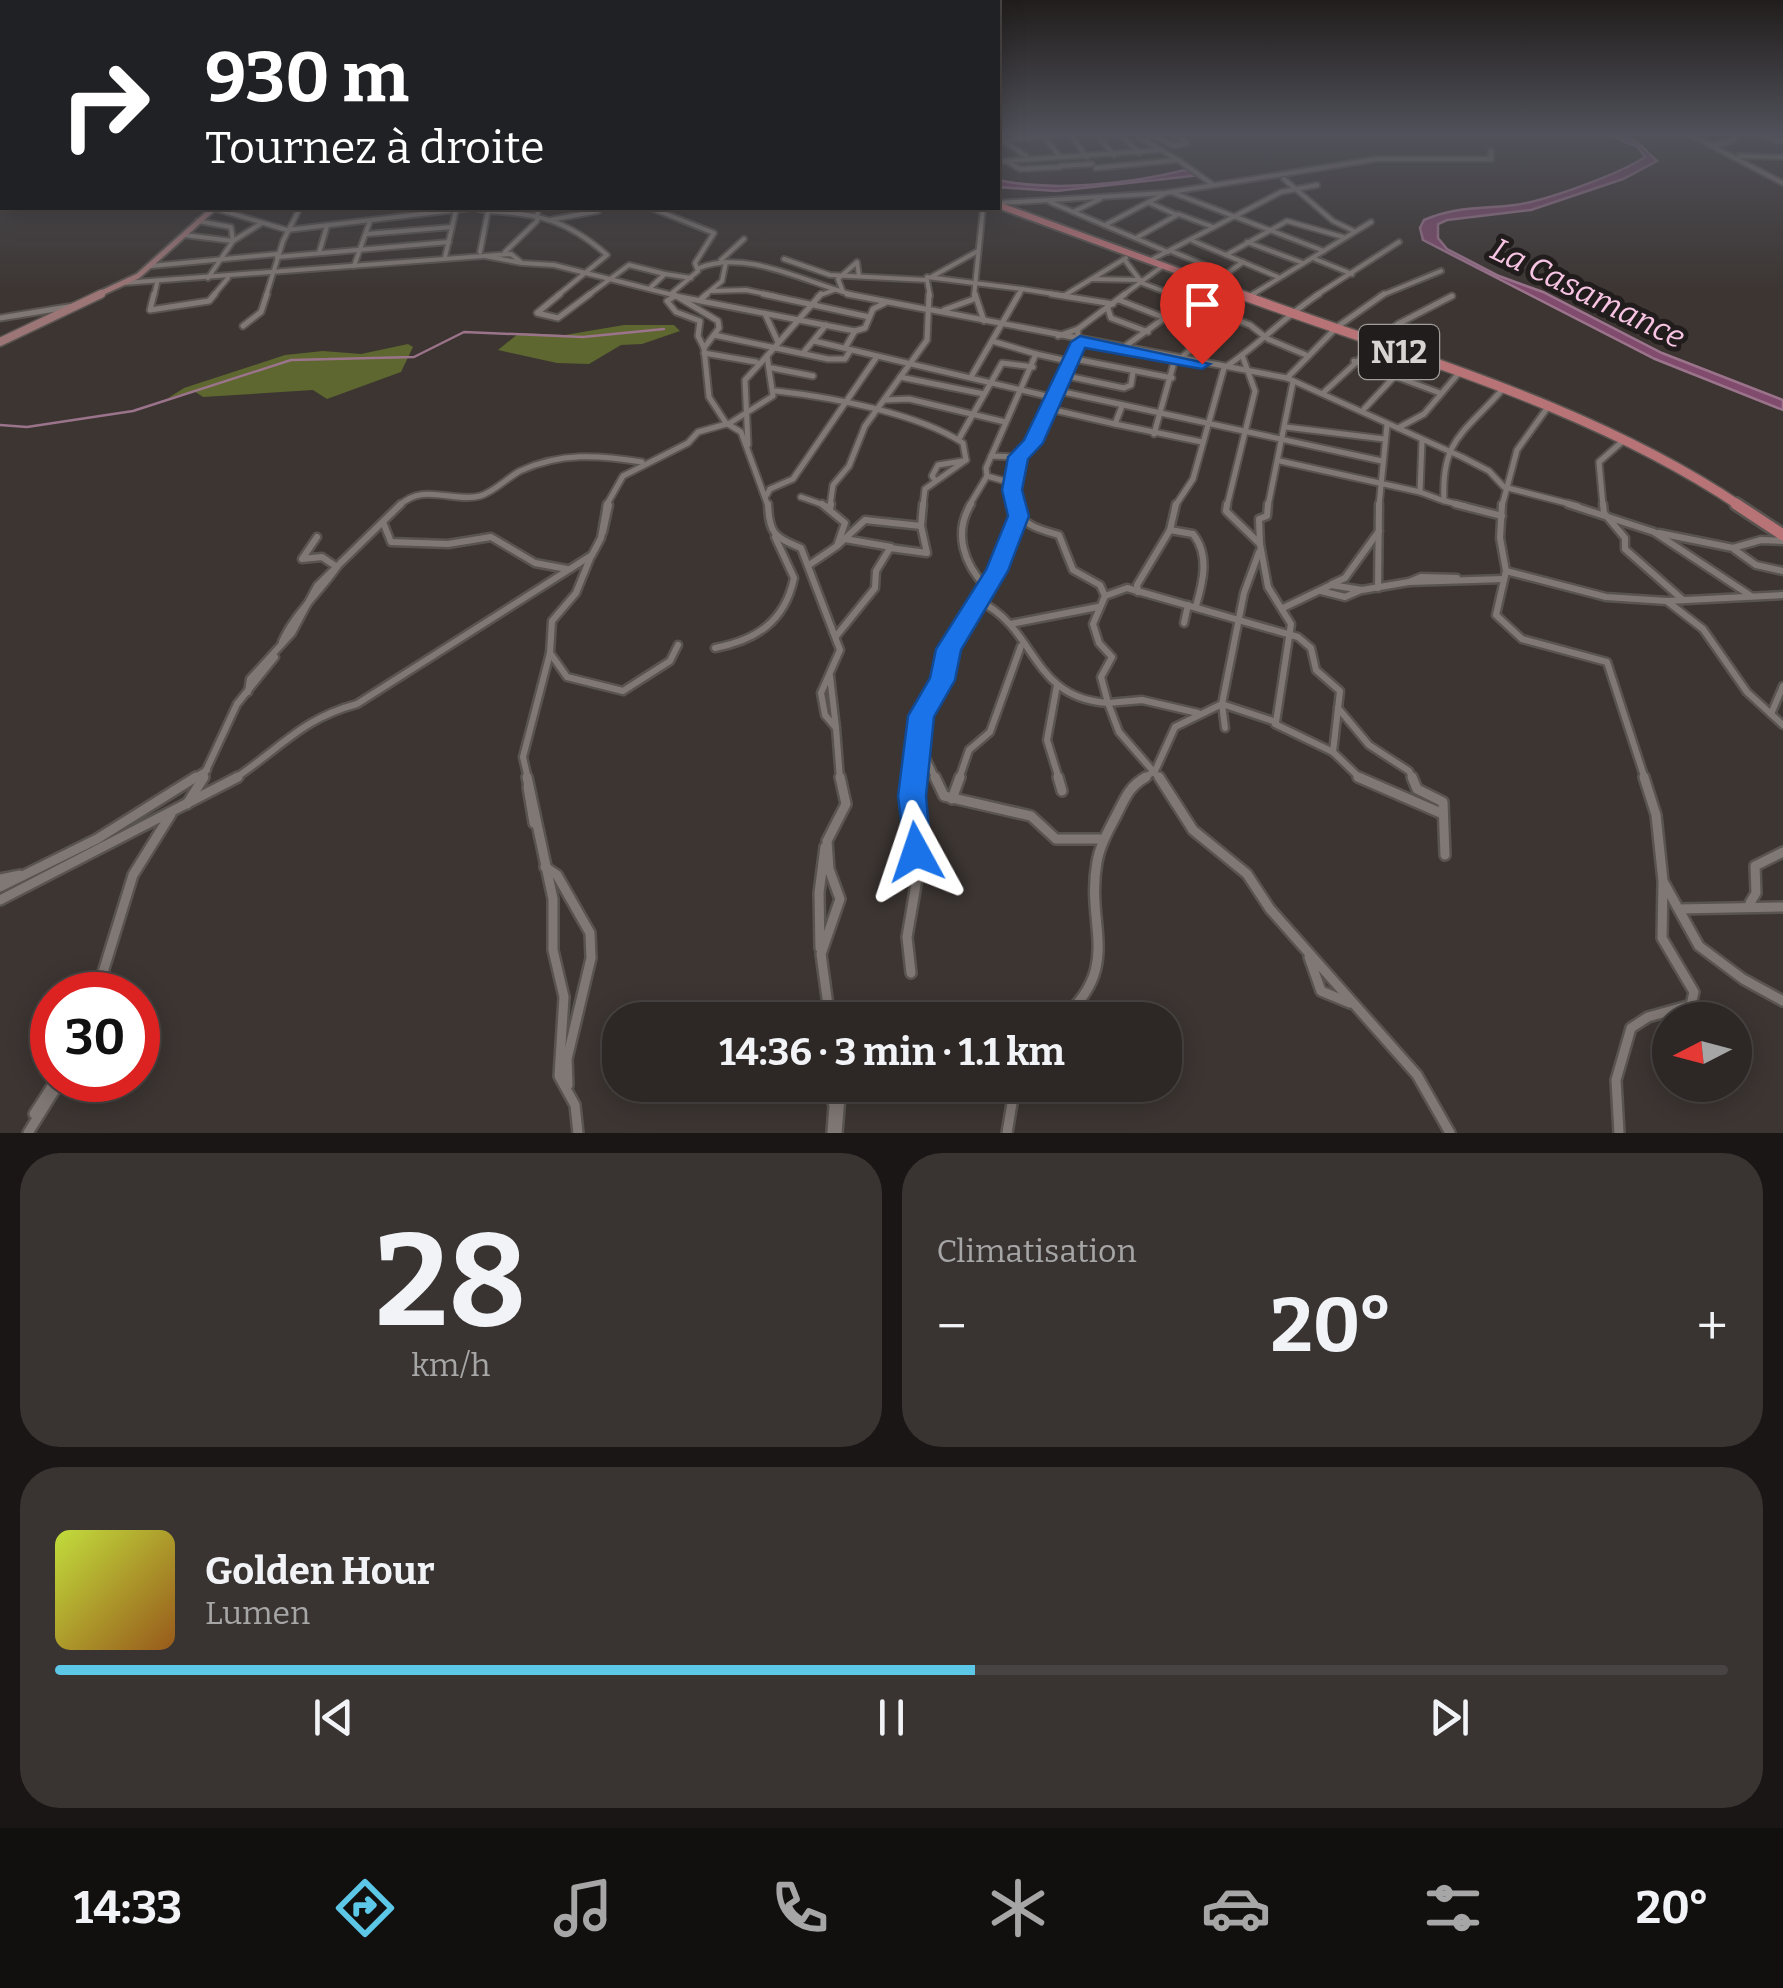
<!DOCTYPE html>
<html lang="fr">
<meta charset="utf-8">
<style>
body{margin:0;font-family:Bitter,serif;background:#393432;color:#f1f3f6;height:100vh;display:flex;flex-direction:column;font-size:38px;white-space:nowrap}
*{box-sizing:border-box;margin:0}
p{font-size:32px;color:#a7a6a7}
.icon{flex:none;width:55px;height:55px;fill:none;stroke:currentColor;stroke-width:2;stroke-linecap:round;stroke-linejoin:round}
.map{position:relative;height:1133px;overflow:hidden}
.panel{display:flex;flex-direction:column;gap:20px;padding:20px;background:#191615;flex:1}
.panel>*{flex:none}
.guide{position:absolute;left:0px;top:0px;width:1000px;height:210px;box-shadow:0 5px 25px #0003,0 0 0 2px #484443;background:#202124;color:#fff;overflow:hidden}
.needle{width:65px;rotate:264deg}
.fabs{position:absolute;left:1652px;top:1002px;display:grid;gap:20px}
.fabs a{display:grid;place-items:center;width:100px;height:100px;border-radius:50%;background:#2d2826;box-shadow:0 5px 25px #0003,0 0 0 2px #484443;font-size:50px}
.speed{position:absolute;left:30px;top:972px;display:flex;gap:20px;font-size:50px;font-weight:700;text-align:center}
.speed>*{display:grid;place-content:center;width:130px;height:130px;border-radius:50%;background:#2d2826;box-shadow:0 5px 25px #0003,0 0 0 2px #484443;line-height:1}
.speed .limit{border:15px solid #d22;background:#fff;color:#111}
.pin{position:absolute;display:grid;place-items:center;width:85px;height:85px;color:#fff;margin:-102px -42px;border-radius:50% 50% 50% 0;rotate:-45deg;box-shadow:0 0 10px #0007}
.pin .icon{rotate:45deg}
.me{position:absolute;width:110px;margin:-55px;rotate:355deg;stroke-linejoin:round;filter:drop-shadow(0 0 8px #0008)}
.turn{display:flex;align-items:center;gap:35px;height:210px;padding:0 40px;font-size:45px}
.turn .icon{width:130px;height:130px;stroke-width:2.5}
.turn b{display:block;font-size:70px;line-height:85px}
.big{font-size:75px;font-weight:700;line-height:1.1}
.panel .tile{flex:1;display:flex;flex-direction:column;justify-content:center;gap:15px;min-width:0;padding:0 35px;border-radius:40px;background:#393432}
.panel .dial{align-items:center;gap:0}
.dial b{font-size:130px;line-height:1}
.song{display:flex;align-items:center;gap:30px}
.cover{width:120px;height:120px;border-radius:15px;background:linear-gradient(135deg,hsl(70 70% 55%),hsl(30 70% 35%))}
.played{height:10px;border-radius:5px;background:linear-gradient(90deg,#5cc7e7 55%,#484443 55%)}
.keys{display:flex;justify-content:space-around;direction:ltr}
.heat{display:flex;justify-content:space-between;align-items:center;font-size:55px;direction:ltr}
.panel .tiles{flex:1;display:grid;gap:20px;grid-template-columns:1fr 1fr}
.tile:last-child{grid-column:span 2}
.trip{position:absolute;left:602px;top:1002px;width:580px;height:100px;border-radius:40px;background:#2d2826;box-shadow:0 5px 25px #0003,0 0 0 2px #484443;font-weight:700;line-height:100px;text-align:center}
.tabs{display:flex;height:160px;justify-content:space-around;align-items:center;background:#12100f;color:#a7a6a7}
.tabs .icon{width:70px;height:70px}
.tabs .current{color:#5cc7e7}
.tabs b{font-size:45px;color:#f1f3f6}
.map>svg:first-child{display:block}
.green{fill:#5d672f}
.water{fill:#814b6e;stroke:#9b748c;stroke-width:2.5}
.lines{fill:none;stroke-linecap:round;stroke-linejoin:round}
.stream{stroke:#9b748c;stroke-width:2.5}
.street-far3-casing{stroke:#595450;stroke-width:8}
.street-far2-casing{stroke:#595450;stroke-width:9}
.street-far1-casing{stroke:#595450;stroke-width:11}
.street-casing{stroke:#595450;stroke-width:14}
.secondary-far1-casing{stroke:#595450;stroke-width:9}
.secondary-casing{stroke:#595450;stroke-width:11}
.primary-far2-casing{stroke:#595450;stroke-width:10}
.primary-far1-casing{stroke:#595450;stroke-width:12}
.primary-casing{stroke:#595450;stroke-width:16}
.street-far3{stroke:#807874;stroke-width:4}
.street-far2{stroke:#807874;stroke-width:5}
.street-far1{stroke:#807874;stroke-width:6}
.street{stroke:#807874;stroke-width:9}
.secondary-far1{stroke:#9c7576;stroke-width:5}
.secondary{stroke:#9c7576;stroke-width:8}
.primary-far2{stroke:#b87377;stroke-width:6}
.primary-far1{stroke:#b87377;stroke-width:9}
.primary{stroke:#b87377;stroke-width:11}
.route{fill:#1a73e8;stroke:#114b97;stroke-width:2.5}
.labels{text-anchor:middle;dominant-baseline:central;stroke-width:10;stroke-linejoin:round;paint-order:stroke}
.far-water-label{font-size:32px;font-style:italic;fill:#f7c4e3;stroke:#211d1c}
.shield{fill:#211d1c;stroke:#a19d9b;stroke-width:2.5}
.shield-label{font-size:32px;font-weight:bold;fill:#d8d4d2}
</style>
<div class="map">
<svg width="1783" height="1133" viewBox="0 0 1783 1133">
<rect width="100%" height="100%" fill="#3c3532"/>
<g class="green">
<polygon points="624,325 674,325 680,331 642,344 621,345 589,364 557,363 498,350 519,333 565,335"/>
<polygon points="408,344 413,347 401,372 327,399 313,390 203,397 194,391 168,398 184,388 285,355 323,351 361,354"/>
</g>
<g class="water">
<path d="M1604,134L1636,141L1657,161L1623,179L1531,210L1447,220L1438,224V238L1447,249L1499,276L1543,292L1662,353L1783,400V410L1655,359L1423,240L1420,228L1424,220C1455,206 1482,209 1515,205C1545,201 1620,174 1645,157L1637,146Z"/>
<path d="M1185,170L1201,175L1056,191L998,187V180C1054,192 1129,184 1185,170Z"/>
</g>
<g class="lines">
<polyline class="stream" points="0,425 27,427 133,411 291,360 414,357 464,332 583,337 664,329"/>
<g class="street-far3-casing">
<g id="street-far3">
<polyline points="1070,134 1087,157"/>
<polyline points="1096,134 1114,155"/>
<polyline points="1120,134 1139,153"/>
<polyline points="1689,134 1783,183"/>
<polyline points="1758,134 1783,142"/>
<polyline points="1042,135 1059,155"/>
<polyline points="1002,140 1068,134"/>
<polyline points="1002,140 1026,156"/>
<polyline points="1144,140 1156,137 1173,146 1187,143 1173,134"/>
<polyline points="1714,145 1732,141 1738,134"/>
<polyline points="1739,156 1783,157"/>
<polyline points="1178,160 1212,184"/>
<polyline points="1005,161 1162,150"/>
<polyline points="1008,162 1020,169 1060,167"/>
<polyline points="1060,166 1092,164"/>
<polyline points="1096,168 1178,160 1134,134"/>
<polyline points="1284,179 1333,221 1354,231"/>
<polyline points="1171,192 1324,251"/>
<polyline points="1050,202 1168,252"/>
<polyline points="998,203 1165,193 1377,159 1491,159 1491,151"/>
<polyline points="213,208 287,230 472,208"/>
<polyline points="476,208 488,211 480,252"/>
<polyline points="651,208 714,233 695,263 698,271 672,293"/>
<path d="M488,211C540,214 567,220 607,255L557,296"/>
<polyline points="1075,211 1100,199"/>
<polyline points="1178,214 1213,227"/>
<polyline points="550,220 598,211"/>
<polyline points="198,221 231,227 233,241 262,223"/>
<polyline points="1105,225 1164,194"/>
<polyline points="366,234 452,227"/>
<polyline points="184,235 233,241 208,278"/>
<polyline points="1136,238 1177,215 1150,203"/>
<polyline points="1193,241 1278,277"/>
<polyline points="1247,242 1303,263"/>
<polyline points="1171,251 1224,273"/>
<polyline points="505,252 537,221 538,208"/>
<polyline points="319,253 327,226"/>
<polyline points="1226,255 1287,221 1343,237"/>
<polyline points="485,256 522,263"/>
<polyline points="277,257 449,242"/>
<polyline points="445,257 456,210"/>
<polyline points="784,259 830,275 927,280 930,296"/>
<polyline points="1124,259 1142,283 1176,296"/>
<polyline points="1315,259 1352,274"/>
<polyline points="721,260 744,239"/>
<polyline points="1151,260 1281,192 1317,185"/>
<polyline points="151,266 277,254"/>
<polyline points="354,266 370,221"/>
<path d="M699,268C748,248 810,285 858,296"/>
<polyline points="665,274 691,278"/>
<polyline points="933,276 978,251"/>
<polyline points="927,277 1022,289"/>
<polyline points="1092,279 1141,280"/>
<polyline points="123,283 511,254 522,263 554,265 677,296"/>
<polyline points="711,291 746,290 775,296"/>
<polyline points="843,292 838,279 857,262 859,276"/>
<polyline points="1065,295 1126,258"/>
<polyline points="154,296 157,283"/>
<polyline points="213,296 228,278"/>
<polyline points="266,296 283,241 300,208"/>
<polyline points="587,296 629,265 665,274 651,287"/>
<polyline points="704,296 722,281 726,262"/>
<polyline points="818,296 834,290"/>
<polyline points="974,296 983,208"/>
<polyline points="1018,296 1022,289 1067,296"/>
<polyline points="1122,296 1164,265"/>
<polyline points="1195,296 1243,262"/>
<polyline points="1250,296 1371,222"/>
<polyline points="1315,296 1399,242"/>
<polyline points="1380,296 1441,271"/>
</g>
</g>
<g class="street-far2-casing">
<g id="street-far2">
<polyline points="154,294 150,310 209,301 215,294"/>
<polyline points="560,294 537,313 558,318 590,294"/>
<polyline points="673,294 718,321 719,328 704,348 709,397 726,423 741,432 768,506"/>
<polyline points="763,294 869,317"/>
<polyline points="847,294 930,310"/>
<polyline points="975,294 984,321"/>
<polyline points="1051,294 1113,304"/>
<polyline points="1170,294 1250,325 1268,339 1306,355"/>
<polyline points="1249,297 1254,294"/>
<polyline points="700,300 707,294"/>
<polyline points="1119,300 1165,318"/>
<polyline points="1108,309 1111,318 1148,332"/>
<polyline points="932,310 1287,378 1462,457 1489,471 1504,487 1578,506"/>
<polyline points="944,310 974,299"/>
<polyline points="766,316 778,342"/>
<polyline points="0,318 74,306"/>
<polyline points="243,326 261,312 267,294"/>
<polyline points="1398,327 1433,342"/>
<polyline points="714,335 828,359 845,359 850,351"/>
<polyline points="1058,336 1078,329 1125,294"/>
<polyline points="814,341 1055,398"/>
<polyline points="992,341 1036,354 986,468 987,476 1008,482 1011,489"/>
<polyline points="1124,347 1198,294"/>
<polyline points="704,348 698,336 700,321 676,312 667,301 675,296 855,331"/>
<polyline points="845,348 855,331 865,328 873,309 885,303"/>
<polyline points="704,353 756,362"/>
<polyline points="803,353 826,325"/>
<polyline points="1036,354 1072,362"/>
<polyline points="1075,359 1172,378"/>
<polyline points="1180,359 1226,317"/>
<polyline points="1354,361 1440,393"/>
<polyline points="772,368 813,376"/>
<polyline points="1067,376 1124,388 1131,385 1133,372"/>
<polyline points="900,377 984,394"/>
<polyline points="971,377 1019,294"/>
<polyline points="1287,378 1337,327 1384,294"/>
<path d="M776,391C830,397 917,413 963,443L966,460"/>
<polyline points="1059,391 1382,461"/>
<polyline points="1323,393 1398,324 1452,296"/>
<polyline points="885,400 909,399 1005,422"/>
<polyline points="1050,409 1115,424 1122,406"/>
<polyline points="1364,409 1395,376"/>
<polyline points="1115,424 1202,442"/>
<polyline points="1286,427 1384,439"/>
<polyline points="1398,428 1424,414 1458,374"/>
<polyline points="1154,434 1175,359"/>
<polyline points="960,437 1002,363 1033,367"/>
<polyline points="748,445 745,380 767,356"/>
<polyline points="991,456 1018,457"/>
<polyline points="1280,461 1420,492 1422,441"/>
<polyline points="935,480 932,476 938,465 963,461"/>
<path d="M1420,492L1444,501C1441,440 1463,434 1501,391"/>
<polyline points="766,496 770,489 793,479 876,358"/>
<polyline points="801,497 827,506"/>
<polyline points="1445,501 1465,506"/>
<path d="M399,506C423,482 452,503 480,496C494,492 507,478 520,471C561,452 599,455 642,462"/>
<polyline points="606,506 623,476 688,443 698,432 730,423 773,396 767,356 821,294"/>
<polyline points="830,506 833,485 849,466 865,426 927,340 929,294"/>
<polyline points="923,506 925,489 966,460"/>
<polyline points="969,506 987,476"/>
<path d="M1016,506C1002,449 1078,395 1078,329"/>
<path d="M1175,506L1193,479L1224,368C1259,345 1285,316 1319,294"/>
<polyline points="1227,506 1255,391 1242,355"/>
<polyline points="1268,506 1293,382"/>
<polyline points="1379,506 1387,425"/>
<polyline points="1502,506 1517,450 1548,407"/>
<polyline points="1603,506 1599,462 1624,440"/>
</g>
</g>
<g class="street-far1-casing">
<g id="street-far1">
<path d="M768,504C769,533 774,537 801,548L840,650L821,693L825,715L836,728L840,779"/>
<path d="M971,504C953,533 964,564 986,587"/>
<path d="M1015,504C1021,526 1039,529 1059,535L1073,570L1100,585L1105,596L1127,588L1298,637L1311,648L1316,670L1340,691L1333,752"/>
<polyline points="1455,504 1502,516"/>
<polyline points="1502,504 1500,538 1506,571 1496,615 1522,639 1607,662 1645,779"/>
<polyline points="1568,504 1654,532 1751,596"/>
<polyline points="1603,504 1604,513 1625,538 1625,549 1683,600"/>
<polyline points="830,509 831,504"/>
<polyline points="383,522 391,542 448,544 491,537 535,563 567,569"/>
<path d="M1170,530L1193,534C1210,555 1203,582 1196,606"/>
<polyline points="603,532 609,505"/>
<polyline points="1659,533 1733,548 1761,540 1783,541"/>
<polyline points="845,539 891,547"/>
<polyline points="1260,544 1259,519 1267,516 1268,504"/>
<polyline points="838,545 865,520 921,526"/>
<polyline points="1735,550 1756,565 1783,571"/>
<polyline points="809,565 837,546 845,523 822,504"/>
<polyline points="1506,571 1606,597 1667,601 1783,595"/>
<polyline points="1409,582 1421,577 1457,578"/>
<polyline points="1332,584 1345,578 1379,531"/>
<polyline points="1378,588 1379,504"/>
<polyline points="1321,591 1345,597 1361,590"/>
<polyline points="1138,592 1137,585 1170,530 1176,504"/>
<path d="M979,601C1038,629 1030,698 1108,703L1101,677L1112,657L1099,643L1093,624L1105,596"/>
<polyline points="1668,602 1703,629 1747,692 1783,725"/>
<polyline points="1283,608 1331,585 1362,590 1409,582 1504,579"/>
<polyline points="1184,623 1188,605"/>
<polyline points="1010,624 1098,607"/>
<polyline points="837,635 875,588 876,571 890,548 927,553 921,526 923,504"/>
<path d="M282,642C294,614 320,592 337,567L322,557L302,559L317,537"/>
<path d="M715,648C757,640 785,621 794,578L775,537"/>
<polyline points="550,653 567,677 623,691 670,661 678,645"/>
<polyline points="830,676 836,728"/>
<polyline points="1057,685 1047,740 1059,779"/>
<polyline points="248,692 250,679 292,633 317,586 401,504"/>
<polyline points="1338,708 1369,745 1409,771 1413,779"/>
<polyline points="1771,714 1783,686"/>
<polyline points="1275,724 1333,752 1361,779"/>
<polyline points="1225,728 1222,704 1276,722 1291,624 1268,587 1260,544 1226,511 1227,504"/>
<polyline points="920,746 936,779"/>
<polyline points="192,779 207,770"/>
<polyline points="202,779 237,704 275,657"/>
<path d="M234,779C281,748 301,719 357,704L592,555L601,538L607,504"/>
<polyline points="528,779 523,757 550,653 552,621 576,593 591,556"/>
<polyline points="914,779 921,716 942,679 948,649 997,571 1018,515"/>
<polyline points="959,779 969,750 990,732 1021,646"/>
<polyline points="1142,779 1155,771 1175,727 1222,704 1244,593 1259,552"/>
<polyline points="1160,779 1119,732 1108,703 1142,700 1198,713"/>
</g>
</g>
<g class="street-casing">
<g id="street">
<polyline points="527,777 553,899 553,950 564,997 559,1076 575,1105 578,1133"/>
<polyline points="935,777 944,796 1031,816 1056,839 1104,839"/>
<polyline points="1058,777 1062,791"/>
<polyline points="1159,777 1193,830 1247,874 1270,909 1417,1075 1450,1133"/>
<polyline points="1358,777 1443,814"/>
<polyline points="1412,777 1417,789 1443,802 1445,855"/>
<polyline points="528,787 534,823"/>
<polyline points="952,799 960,777"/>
<polyline points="187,804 204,777"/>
<polyline points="545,867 557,875 590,933 591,958 567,1059 568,1085"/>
<polyline points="0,879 20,875"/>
<polyline points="1664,883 1699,946 1743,979 1783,1001"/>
<polyline points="0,887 97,839 196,777"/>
<polyline points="0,900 238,777"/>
<polyline points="1750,903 1756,893 1755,866 1783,852"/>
<polyline points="1679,909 1783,907"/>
<polyline points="820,948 819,893 825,847"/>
<polyline points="1309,957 1321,991 1350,1003"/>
<polyline points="911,973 907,937 918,873 914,777"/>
<polyline points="96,995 133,875 171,814"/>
<polyline points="830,1020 821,954 840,899 829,869 827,841 846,804 840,777"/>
<path d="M1061,1020C1124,965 1085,927 1097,862C1100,844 1110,828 1118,812C1126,796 1130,786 1146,777"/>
<polyline points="825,1085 834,1105 832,1133"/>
<polyline points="34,1114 56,1080"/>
<polyline points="28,1133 61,1080"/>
<polyline points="837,1133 841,1085"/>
<polyline points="1007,1133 1015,1085"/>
<polyline points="1619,1133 1616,1080 1631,1028 1648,1017 1691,1005 1694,992 1662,938 1663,881 1656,815 1644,777"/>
</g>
</g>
<g class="secondary-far1-casing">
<g id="secondary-far1">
<polyline points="998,136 1002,140"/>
<polyline points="95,296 138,276 214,208"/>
</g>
</g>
<g class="secondary-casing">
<polyline id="secondary" points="0,342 101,294"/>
</g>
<g class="primary-far2-casing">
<polyline id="primary-far2" points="998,205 1246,296"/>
</g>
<g class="primary-far1-casing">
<path id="primary-far1" d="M1239,294C1408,356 1590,405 1740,506"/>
</g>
<g class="primary-casing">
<polyline id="primary" points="1736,504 1783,535"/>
</g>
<use href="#street-far3" class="street-far3"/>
<use href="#street-far2" class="street-far2"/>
<use href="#street-far1" class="street-far1"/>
<use href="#street" class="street"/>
<use href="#secondary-far1" class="secondary-far1"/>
<use href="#secondary" class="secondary"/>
<use href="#primary-far2" class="primary-far2"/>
<use href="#primary-far1" class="primary-far1"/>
<use href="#primary" class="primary"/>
</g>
<linearGradient id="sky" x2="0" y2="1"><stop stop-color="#211d1c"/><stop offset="0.46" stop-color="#50515a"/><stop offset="1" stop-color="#50515a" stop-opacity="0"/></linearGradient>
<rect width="1783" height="292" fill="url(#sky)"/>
<polygon class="route" points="1080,336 1210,364 1202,369 1085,348 1043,443 1028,459 1022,490 1029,516 1008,571 961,650 955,680 934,717 926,796 931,852 927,861 916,865 906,861 898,796 908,716 930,678 936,649 986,570 1008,516 1002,490 1008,457 1024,440 1071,342"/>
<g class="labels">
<g class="far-water-label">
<text transform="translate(1588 293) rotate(26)">La Casamance</text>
</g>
<rect class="shield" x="1359" y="325" width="80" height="54" rx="8"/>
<g class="shield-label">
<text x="1399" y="352">N12</text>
</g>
</g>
</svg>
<div class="fabs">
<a><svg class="needle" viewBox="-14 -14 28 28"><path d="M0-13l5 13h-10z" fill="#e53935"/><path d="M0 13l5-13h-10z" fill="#a7a6a7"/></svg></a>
</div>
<div class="speed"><div class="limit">30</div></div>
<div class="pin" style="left:1202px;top:364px;background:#d93025"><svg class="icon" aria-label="arrive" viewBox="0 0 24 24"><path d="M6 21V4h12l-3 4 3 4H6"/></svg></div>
<svg class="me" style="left:916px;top:852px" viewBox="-20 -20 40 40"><path d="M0-17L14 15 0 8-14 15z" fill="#1a73e8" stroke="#fff" stroke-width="4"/></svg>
<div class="trip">14:36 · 3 min · 1.1 km</div>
<div class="guide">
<div class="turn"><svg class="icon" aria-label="right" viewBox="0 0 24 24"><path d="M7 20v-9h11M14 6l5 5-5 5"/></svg><div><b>930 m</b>Tournez à droite</div></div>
</div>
</div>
<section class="panel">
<div class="tiles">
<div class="tile dial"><b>28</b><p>km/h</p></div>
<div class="tile"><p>Climatisation</p>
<div class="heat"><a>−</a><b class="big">20°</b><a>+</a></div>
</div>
<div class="tile">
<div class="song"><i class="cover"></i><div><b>Golden Hour</b><p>Lumen</p></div></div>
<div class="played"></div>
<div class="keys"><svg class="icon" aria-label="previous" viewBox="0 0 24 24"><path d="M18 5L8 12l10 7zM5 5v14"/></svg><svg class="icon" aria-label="pause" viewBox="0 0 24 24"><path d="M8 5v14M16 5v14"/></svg><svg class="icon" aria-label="next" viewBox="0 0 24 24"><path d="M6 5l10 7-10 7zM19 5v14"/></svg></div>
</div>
</div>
</section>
<nav class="tabs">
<b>14:33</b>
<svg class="icon current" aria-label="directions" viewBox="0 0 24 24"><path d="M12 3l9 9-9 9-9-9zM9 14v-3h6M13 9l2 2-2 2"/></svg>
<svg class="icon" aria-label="music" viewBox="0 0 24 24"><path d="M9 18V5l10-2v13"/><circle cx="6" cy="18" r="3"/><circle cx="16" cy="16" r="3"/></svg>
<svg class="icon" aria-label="phone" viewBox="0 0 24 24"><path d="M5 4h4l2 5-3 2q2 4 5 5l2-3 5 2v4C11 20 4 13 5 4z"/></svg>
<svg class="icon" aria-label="climate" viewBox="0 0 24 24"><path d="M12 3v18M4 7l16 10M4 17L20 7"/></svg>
<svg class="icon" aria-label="car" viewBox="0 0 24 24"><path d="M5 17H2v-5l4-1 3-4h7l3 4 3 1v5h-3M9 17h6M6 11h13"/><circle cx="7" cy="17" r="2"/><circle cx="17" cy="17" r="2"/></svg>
<svg class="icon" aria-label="filters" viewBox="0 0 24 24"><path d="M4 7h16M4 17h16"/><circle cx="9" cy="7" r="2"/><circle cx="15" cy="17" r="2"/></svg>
<b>20°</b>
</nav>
